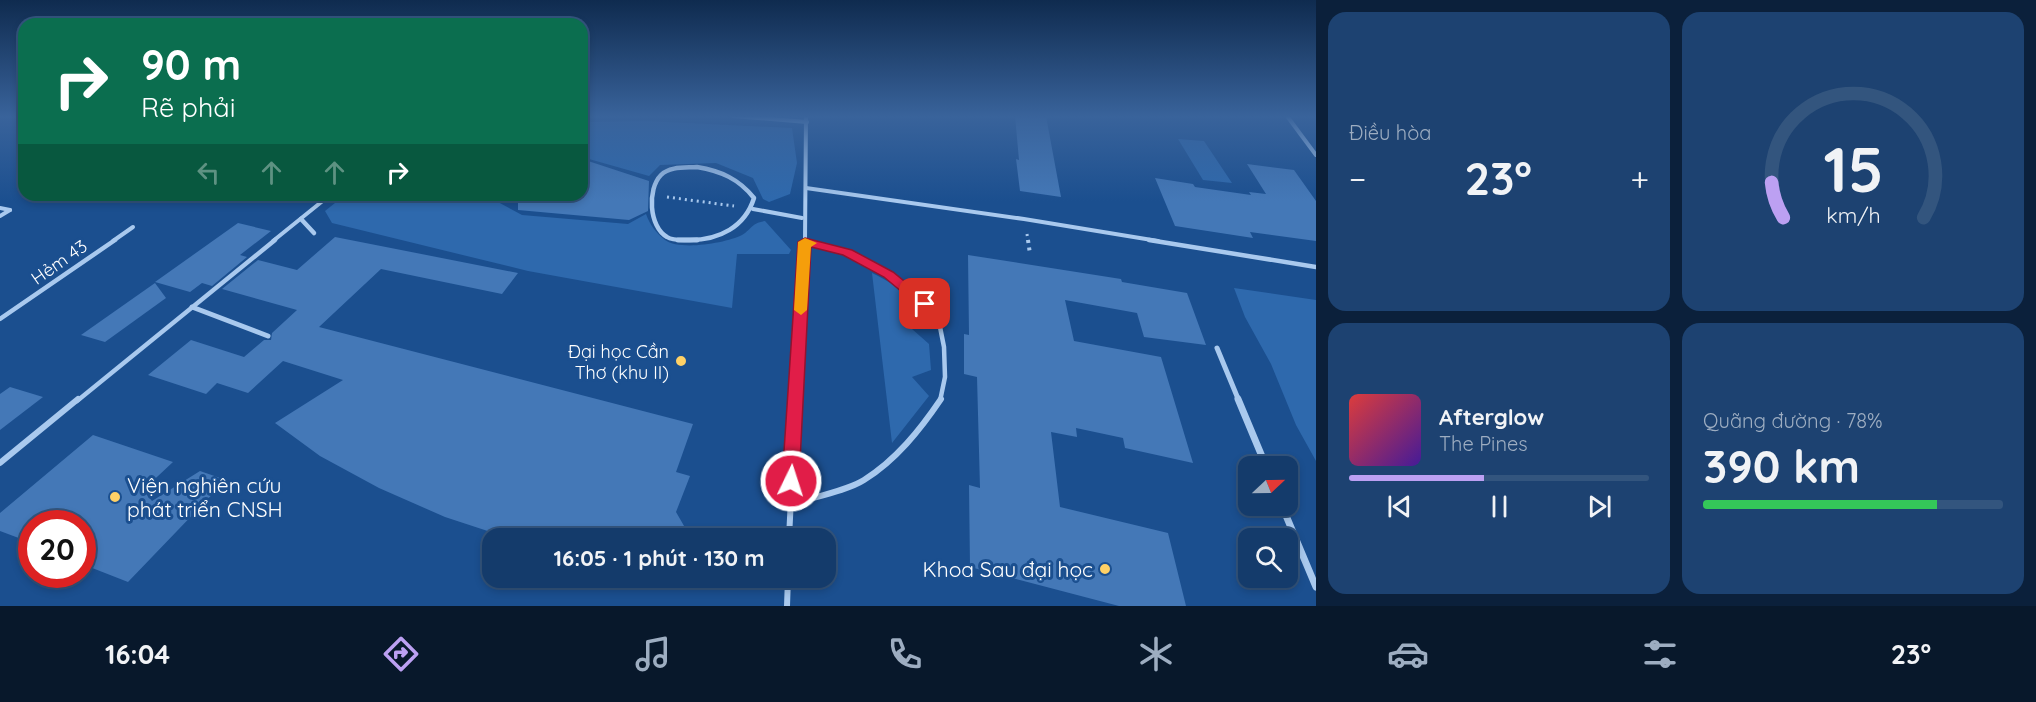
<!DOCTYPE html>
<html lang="vi">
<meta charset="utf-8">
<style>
body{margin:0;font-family:Quicksand,sans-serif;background:#1d4271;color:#f1f3f6;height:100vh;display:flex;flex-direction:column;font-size:22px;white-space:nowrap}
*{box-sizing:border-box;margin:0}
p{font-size:20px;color:#9dadc1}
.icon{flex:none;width:33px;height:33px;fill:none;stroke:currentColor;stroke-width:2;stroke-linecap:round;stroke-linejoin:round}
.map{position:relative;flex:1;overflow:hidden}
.sheet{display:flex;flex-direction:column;gap:12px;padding:12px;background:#0b203b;width:720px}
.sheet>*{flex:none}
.banner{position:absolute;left:18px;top:18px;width:570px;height:183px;border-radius:18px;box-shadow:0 3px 9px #0003,0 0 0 2px #33557e;background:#0b6e4f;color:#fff;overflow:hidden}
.needle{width:39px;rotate:68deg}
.buttons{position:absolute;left:1238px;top:456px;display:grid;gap:12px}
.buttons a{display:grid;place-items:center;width:60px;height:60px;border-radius:12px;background:#143b6b;box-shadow:0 3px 9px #0003,0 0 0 2px #33557e;font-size:30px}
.speed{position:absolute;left:18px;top:510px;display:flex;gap:12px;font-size:30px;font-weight:700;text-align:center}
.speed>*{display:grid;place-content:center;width:78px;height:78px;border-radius:50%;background:#143b6b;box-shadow:0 3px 9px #0003,0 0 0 2px #33557e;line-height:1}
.speed .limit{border:9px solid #d22;background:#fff;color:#111}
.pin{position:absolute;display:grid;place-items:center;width:51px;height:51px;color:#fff;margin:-26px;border-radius:12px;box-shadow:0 3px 9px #0006}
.me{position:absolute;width:66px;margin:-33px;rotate:4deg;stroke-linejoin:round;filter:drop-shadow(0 0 4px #0008)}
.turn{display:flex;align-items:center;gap:21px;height:126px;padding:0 24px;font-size:27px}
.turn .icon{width:78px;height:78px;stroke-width:2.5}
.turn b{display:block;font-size:42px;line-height:51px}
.lanes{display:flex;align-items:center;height:57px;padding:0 24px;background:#0003;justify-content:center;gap:30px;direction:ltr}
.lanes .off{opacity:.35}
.big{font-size:45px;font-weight:800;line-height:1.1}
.sheet .card{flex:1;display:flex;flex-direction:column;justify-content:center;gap:9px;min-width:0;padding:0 21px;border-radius:18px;background:#1d4271}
.sheet .dial{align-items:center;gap:0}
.dial svg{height:156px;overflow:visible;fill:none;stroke:#33557e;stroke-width:7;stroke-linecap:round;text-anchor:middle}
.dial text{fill:#f1f3f6;stroke:none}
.song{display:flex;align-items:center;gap:18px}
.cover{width:72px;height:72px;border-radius:9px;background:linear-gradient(135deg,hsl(0 70% 55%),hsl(260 70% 35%))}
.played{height:6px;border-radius:3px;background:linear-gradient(90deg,#bca0f2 45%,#33557e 45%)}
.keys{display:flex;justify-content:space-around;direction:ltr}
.heat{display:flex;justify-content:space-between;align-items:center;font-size:33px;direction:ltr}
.charge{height:9px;border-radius:4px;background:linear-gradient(90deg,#34c759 78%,#33557e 0)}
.sheet .tiles{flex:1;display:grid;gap:12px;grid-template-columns:repeat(2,1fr)}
.trip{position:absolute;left:482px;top:528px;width:354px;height:60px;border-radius:18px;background:#143b6b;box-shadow:0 3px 9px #0003,0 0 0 2px #33557e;font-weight:800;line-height:60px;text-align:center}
.dock{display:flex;height:96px;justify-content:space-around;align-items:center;background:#08182b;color:#9dadc1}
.dock .icon{width:42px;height:42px}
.dock .active{color:#bca0f2}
.dock b{font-size:27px;color:#f1f3f6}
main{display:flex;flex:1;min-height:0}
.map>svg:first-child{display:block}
.green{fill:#2e69ad}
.building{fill:#4478b7}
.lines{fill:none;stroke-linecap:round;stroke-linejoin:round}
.path-far1{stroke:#a9c9ee;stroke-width:3;stroke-dasharray:2 4;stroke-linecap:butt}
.path{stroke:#a9c9ee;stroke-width:4;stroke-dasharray:3 4.5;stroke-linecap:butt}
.service-far2{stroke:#a9c9ee;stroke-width:4}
.service-far1{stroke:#a9c9ee;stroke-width:4.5}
.service{stroke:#a9c9ee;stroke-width:6}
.pedestrian-far2{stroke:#a9c9ee;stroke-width:4.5}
.pedestrian-far1{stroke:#a9c9ee;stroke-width:5}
.pedestrian{stroke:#a9c9ee;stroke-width:7}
.route{fill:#e11d48;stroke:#92132f;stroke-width:1.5}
.slow{fill:#f59e0b}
.poi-dot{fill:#ffd166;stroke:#1b4f8f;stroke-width:2}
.labels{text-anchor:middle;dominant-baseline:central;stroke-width:6;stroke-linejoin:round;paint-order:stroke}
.street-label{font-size:18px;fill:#fff;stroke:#1b4f8f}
.poi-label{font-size:18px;fill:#fff;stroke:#1b4f8f;text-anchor:end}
.near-poi-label{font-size:21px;fill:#fff;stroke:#1b4f8f;text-anchor:start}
</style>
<main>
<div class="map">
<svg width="1316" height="606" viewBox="0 0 1316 606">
<rect width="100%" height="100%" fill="#1b4f8f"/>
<g class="green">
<polygon points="646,121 792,128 797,163 790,194 769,202 763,199 753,178 716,163 660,165 649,176 582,157 582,122"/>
<polygon points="1178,139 1204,141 1232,183 1203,180"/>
<path d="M345,195H485L522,215L628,224L646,214C650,225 656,233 665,240C680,251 726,243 742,235C752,229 751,223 765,221L791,250L789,254H737L732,308L528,271L332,223L325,211Z"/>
<path d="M872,273C900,287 912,297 929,324L912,329L929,344L931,370L912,377L929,396L892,443Z"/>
<polygon points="1234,288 1316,300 1316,461 1296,425 1271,364 1245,317"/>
</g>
<g class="building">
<polygon points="1015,116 1046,116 1061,197 1020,191 1016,159 1019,160"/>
<polygon points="582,159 649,181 648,211 629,220 518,210 518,195 582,195"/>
<polygon points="1247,164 1294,170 1316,201 1316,241 1250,232 1253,238 1175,226 1155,178 1193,184 1195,187 1251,195 1249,192 1266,194"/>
<polygon points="238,223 271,231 240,255 247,257 212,286 202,283 190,292 155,282"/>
<polygon points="335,237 518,273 502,294 381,269 319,327 693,424 676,472 690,476 676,512 691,538 509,538 445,517 379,488 320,456 275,423 343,380 283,361 248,393 217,383 206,394 148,375 191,340 244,357 264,340 271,340 272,333 297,310 222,289 258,260 297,270"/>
<polygon points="968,255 1121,279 1122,282 1187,293 1206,345 1144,337 1137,313 1065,300 1074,341 1161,357 1193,463 1125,448 1123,438 1076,428 1077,437 1051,432 1060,507 1168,533 1186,606 1119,606 970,567 969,485 980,488 977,377 964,374 964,334 969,335"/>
<polygon points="155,283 166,298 105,342 81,335"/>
<polygon points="10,387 43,397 0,430 0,394"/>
<polygon points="93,435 173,462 143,490 152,501 200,471 226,480 128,582 82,564 82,524 32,524 32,543 0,531 0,513"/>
</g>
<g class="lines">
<g class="path-far1">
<polyline points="667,197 734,206"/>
<polyline points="1027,234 1028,241"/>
</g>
<polyline class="path" points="1028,240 1030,254"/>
<g class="service-far2">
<polyline points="733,116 807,122"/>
<polyline points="1287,116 1316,155"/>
<polyline points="806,188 1024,219 1158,241"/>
<polyline points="0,208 10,210"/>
<polyline points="753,209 802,218"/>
<polyline points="0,216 10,210"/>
<polyline points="113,241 133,227"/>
<polyline points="273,241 330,195"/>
<polyline points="805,241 806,116"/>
</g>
<g class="service-far1">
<polyline points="1149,240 1316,267"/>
<polyline points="805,242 848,252 889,274 925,304 939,322 944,347 945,377 940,401"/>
<polyline points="0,319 115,240"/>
<polyline points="77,401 275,240"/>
<polyline points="796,401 805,240"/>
</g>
<g class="service">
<polyline points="0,463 78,399"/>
<path d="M789,505C809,498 847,491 864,480C896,460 920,430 941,399"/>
<polyline points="789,538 796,399"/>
<polyline points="787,606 788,578"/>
</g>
<g class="pedestrian-far2">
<path d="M697,167C721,171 739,179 754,198C745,227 719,240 690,240C683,240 673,241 667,237C649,227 647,189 661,175C670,166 686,168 697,167Z"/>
<polyline points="301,219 314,233"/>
</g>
<g class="pedestrian-far1">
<polyline points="678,240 697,240"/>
<polyline points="192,307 268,336"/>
<polyline points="1217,348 1239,401"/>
</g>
<g class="pedestrian">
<polyline points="1238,399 1266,466"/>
<polyline points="1282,506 1316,587"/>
</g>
</g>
<linearGradient id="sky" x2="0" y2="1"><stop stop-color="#0f2b4f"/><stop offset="0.58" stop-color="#39639b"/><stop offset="1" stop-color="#39639b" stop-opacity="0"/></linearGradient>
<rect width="1316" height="201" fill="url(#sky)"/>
<polygon class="route" points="805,238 852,250 893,272 932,304 925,308 920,307 884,277 843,255 811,247 799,481 797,487 791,489 784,487 782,481 798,242"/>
<polygon class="slow" points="805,238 817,243 811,247 807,310 801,315 794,310 798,242"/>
<g class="poi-dot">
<circle cx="681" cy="361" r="6"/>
<circle cx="115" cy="497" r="6"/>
<circle cx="1105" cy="569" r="6"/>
</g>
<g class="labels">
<g class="street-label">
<text transform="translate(59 262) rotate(-35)">Hẻm 43</text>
</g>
<g class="poi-label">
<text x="669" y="351">Đại học Cần<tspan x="669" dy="21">Thơ (khu II)</tspan></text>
</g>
<g class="near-poi-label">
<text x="127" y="485">Viện nghiên cứu<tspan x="127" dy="24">phát triển CNSH</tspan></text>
<text x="1093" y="569" text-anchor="end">Khoa Sau đại học</text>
</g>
</g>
</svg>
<div class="buttons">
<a><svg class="needle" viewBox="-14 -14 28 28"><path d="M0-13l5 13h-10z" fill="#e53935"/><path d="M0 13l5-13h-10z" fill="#9dadc1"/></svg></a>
<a><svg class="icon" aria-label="search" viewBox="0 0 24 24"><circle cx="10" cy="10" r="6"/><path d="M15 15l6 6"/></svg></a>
</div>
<div class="speed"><div class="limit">20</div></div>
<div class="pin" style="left:925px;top:304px;background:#d93025"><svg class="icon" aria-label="arrive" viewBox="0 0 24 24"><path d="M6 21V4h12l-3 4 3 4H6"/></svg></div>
<svg class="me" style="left:791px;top:481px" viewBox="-20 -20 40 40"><circle r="17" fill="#e11d48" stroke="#fff" stroke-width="3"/><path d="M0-11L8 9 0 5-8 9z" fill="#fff"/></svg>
<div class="trip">16:05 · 1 phút · 130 m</div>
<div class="banner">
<div class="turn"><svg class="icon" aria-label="right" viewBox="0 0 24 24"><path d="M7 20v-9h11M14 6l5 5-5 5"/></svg><div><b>90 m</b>Rẽ phải</div></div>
<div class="lanes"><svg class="icon off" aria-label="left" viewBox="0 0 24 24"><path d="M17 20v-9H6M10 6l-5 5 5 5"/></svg><svg class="icon off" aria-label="ahead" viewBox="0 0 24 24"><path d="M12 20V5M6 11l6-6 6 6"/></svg><svg class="icon off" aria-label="ahead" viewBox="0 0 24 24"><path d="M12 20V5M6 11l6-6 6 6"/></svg><svg class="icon" aria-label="right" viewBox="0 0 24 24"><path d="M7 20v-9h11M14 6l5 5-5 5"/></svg></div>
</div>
</div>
<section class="sheet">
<div class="tiles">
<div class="card"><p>Điều hòa</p>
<div class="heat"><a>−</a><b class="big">23°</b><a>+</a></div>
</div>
<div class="card dial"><svg viewBox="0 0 100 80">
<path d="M14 69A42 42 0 1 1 86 69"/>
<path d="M14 69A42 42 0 0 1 8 51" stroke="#bca0f2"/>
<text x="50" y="56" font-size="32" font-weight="700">15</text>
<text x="50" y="72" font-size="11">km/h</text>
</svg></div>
<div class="card">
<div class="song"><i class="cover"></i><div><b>Afterglow</b><p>The Pines</p></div></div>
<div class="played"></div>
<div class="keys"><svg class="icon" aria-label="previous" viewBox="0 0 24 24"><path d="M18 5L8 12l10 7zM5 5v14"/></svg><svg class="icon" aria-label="pause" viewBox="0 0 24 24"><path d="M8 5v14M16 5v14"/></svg><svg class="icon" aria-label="next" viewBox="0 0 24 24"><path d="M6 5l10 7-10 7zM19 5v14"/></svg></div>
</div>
<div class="card"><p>Quãng đường · 78%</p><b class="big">390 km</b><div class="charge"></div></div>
</div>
</section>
</main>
<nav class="dock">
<b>16:04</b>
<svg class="icon active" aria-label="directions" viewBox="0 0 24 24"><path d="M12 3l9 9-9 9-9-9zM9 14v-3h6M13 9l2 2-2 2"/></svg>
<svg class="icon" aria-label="music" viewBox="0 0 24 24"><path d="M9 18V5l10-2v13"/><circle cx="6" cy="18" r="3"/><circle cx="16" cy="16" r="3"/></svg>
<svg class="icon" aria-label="phone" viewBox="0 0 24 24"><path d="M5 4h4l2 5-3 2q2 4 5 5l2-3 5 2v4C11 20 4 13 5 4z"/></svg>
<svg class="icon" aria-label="climate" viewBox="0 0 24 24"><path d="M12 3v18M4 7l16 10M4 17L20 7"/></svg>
<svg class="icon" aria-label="car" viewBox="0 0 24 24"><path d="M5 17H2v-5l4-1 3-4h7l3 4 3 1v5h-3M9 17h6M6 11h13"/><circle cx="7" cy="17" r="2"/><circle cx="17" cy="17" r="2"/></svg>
<svg class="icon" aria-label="filters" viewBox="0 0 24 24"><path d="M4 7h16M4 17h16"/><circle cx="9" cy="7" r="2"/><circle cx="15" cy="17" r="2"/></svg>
<b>23°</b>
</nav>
